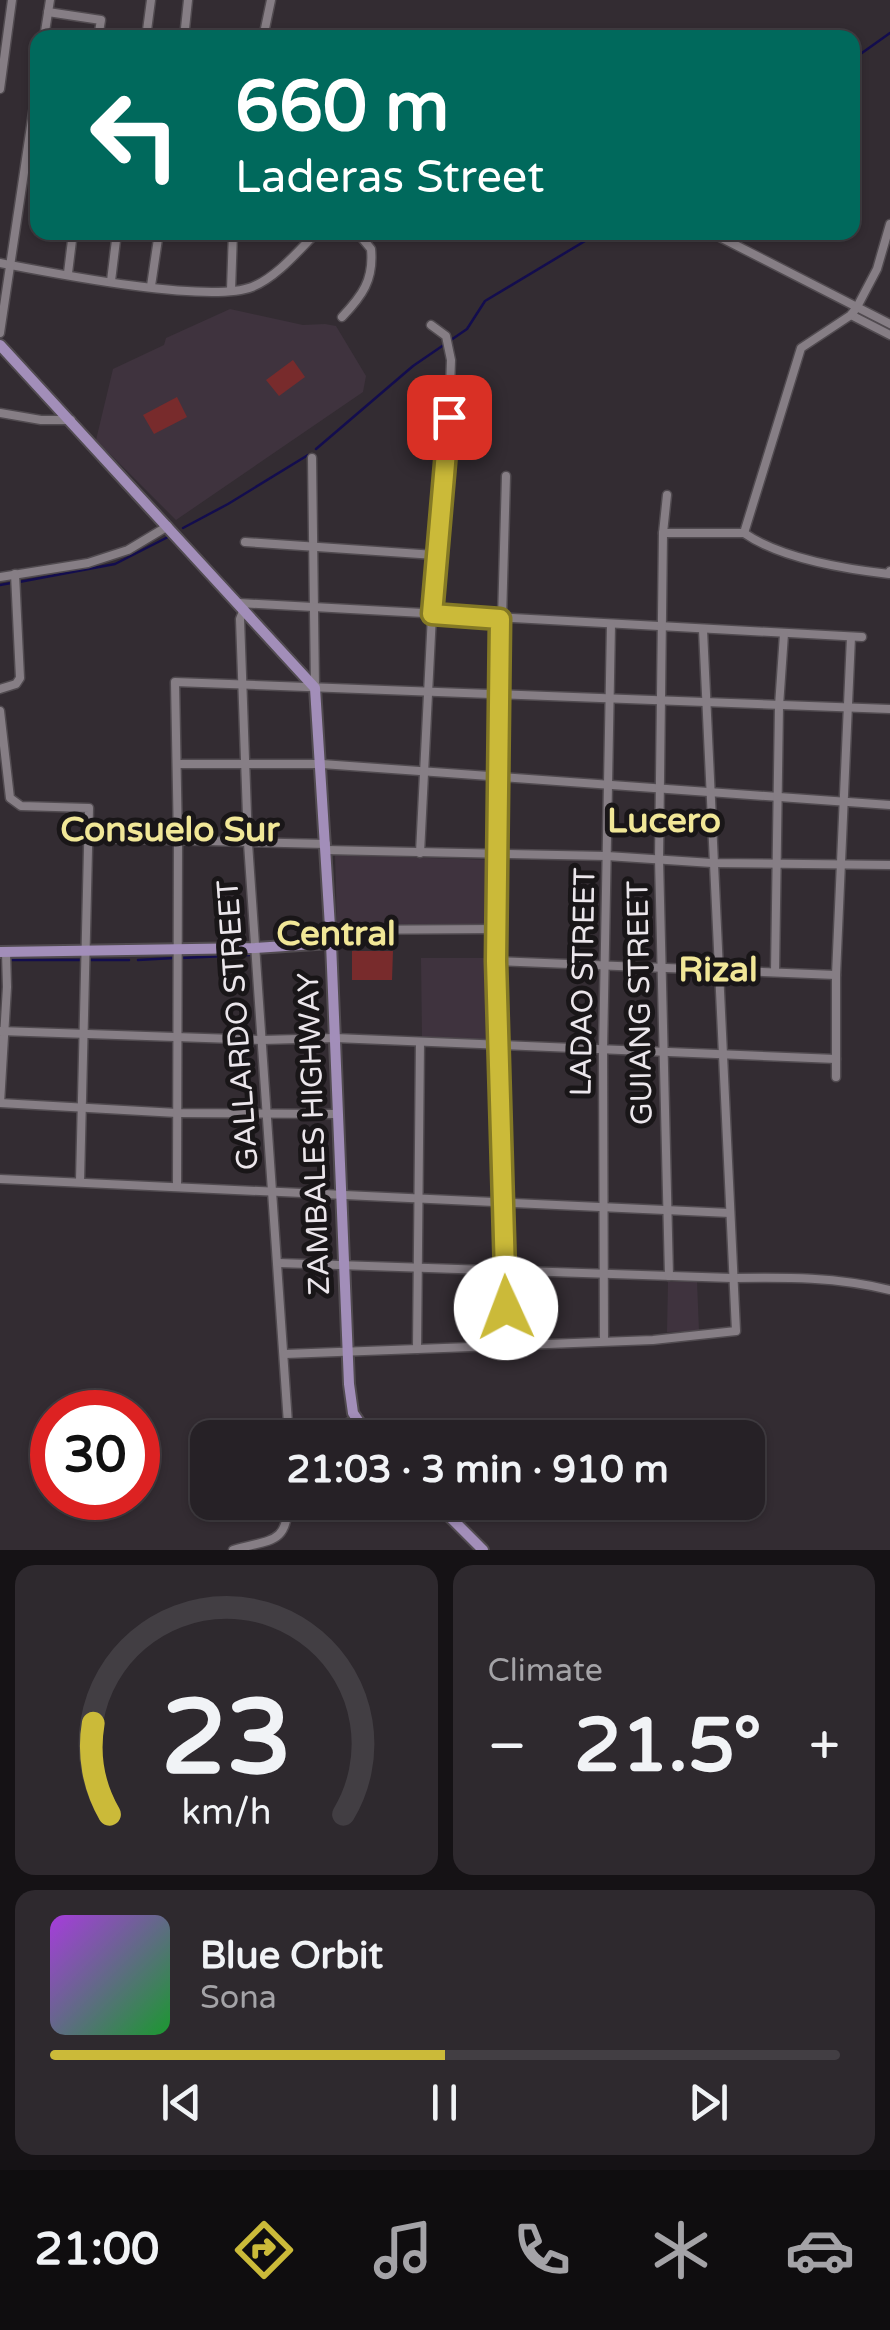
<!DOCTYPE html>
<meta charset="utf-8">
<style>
body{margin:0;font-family:"Varela Round",sans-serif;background:#2e292e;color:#f1f3f6;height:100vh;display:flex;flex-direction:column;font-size:38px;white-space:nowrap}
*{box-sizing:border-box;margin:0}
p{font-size:32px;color:#a4a3a7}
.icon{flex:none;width:55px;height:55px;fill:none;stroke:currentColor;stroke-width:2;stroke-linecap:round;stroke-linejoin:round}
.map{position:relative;height:1550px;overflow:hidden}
.details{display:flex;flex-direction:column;gap:15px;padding:15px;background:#151215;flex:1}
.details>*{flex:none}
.guide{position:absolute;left:30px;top:30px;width:830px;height:210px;border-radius:20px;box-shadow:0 2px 8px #0004,0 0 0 2px #423e43;background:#00695c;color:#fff;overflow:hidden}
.speed{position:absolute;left:30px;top:1390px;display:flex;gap:20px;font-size:50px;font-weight:700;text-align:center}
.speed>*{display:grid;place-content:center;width:130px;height:130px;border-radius:50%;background:#262126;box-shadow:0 2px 8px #0004,0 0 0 2px #423e43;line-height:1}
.speed .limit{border:15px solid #d22;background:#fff;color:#111}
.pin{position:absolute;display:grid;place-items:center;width:85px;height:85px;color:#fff;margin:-42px;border-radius:20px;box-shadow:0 5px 15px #0006}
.me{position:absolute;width:110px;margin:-55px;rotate:358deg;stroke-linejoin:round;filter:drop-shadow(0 0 8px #0008)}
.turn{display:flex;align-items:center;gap:35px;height:210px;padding:0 40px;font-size:45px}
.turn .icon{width:130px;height:130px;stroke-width:2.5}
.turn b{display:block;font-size:70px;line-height:85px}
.big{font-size:75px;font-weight:700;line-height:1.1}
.details .tile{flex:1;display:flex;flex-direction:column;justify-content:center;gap:15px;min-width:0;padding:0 35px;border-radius:20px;background:#2e292e}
.details .dial{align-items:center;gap:0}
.dial svg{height:260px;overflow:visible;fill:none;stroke:#423e43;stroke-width:7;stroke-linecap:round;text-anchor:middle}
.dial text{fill:#f1f3f6;stroke:none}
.song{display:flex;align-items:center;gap:30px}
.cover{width:120px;height:120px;border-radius:15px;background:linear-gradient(135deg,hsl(280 70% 55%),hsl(130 70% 35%))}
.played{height:10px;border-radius:5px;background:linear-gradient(90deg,#cbba39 50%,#423e43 50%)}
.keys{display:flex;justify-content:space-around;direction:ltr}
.heat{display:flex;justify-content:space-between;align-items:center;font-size:55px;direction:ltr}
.details .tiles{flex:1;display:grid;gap:15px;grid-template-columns:1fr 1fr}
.tile:last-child{grid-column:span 2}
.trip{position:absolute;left:190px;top:1420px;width:575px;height:100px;border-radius:20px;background:#262126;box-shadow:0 2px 8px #0004,0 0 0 2px #423e43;font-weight:700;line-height:100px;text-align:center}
.tabs{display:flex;height:160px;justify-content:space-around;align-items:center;background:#0f0d0f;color:#a4a3a7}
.tabs .icon{width:70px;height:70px}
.tabs .on{color:#cbba39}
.tabs b{font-size:45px;color:#f1f3f6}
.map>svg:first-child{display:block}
.built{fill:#3f333e}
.green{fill:#782b2c}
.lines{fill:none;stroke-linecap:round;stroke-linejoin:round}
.stream{stroke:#130d4e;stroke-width:2.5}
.minor-casing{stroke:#514b50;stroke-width:11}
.major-casing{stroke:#514b50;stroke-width:14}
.minor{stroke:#867e85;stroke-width:8}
.major{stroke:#a28eb9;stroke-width:10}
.route-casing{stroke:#847925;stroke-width:25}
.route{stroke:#cbba39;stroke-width:18}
.labels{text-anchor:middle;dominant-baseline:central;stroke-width:10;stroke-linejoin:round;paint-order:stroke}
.street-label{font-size:30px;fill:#ebe6eb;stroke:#191618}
.quarter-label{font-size:35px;font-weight:bold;fill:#f1e797;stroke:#191618}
</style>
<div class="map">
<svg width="890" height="1550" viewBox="0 0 890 1550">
<rect width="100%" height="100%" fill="#332c32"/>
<g class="built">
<polygon points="230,309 303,325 325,324 336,326 366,376 363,392 176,520 96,440 113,369 164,345 166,338"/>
<polygon points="335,855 490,860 489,924 337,927"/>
<polygon points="421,958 491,958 491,1039 422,1039"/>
<polygon points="697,1281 699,1331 667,1332 668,1282"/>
</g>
<g class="green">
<polygon points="293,360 305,377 279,396 266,380"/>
<polygon points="177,397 187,417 154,434 143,415"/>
<polygon points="352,951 393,951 392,980 352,980"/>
</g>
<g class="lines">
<g class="stream">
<polyline points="852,60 890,33"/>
<polyline points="316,449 413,366 467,329 485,301 600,232"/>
<polyline points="183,528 228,504 308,455"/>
<polyline points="19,582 115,564 168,537"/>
<polyline points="0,585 11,583"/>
<polyline points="181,958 249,955"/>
<polyline points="11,960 129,960"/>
<polyline points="138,960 174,958"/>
</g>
<g class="minor-casing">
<g id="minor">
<polyline points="48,12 101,20 98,38"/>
<polyline points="44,38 50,0"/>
<polyline points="146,38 151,0"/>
<polyline points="184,38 188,0"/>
<polyline points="263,38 271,0"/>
<polyline points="0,89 12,0"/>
<polyline points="710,232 890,324"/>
<path d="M0,263C52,273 208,304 252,287C277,277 299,250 317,232"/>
<polyline points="68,273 73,232"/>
<polyline points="111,281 117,232"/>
<polyline points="151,286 159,232"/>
<polyline points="231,290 233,232"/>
<polyline points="851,315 890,335"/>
<path d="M342,317C362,296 374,280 371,249L357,232"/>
<polyline points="0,333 38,79"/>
<polyline points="0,413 41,420 71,420"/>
<polyline points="312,458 315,688"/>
<polyline points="663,533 667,495"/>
<path d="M744,533C780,558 845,569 889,574L890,571"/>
<polyline points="245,542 435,555"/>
<polyline points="0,577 88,563 128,550 168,526"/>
<polyline points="239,603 862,637"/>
<polyline points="244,609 240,619 248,843 289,1438"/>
<polyline points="500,619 495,961 508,1346"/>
<polyline points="502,619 506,476"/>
<polyline points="0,689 16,684 20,678 15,574"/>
<polyline points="0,711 10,798 21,806 89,808 80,1181"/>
<polyline points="177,764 322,764 890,805"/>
<polyline points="89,838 326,844"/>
<polyline points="326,850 607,856 712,863 890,865"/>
<polyline points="420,853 435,555 448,443 451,360 446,336 431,325"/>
<polyline points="331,930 496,929"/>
<polyline points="6,952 7,987 0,1103 177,1113 338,1114"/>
<polyline points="495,961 836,975"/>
<polyline points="775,972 779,706 784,634"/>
<polyline points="0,1031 262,1040 335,1038 836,1059"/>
<polyline points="836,1077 836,975 851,637"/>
<polyline points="0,1179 730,1213"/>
<polyline points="177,1186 178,842 175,682 890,709"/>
<path d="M278,1263L732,1278C787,1277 837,1277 890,1290"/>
<polyline points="669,1276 659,859 663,533 744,533 801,348 851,315 857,307 877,269 890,224"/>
<polyline points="604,1341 603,1051 611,624"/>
<polyline points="417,1349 420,1042"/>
<polyline points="285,1354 653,1340 736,1331 703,630"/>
<polyline points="304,1438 356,1420"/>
<path d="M233,1550C268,1539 288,1546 288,1502"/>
</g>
</g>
<g class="major-casing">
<g id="major">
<polyline points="0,345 315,688 331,943 349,1384 353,1413 370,1438"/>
<polyline points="0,952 255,948 331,943"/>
<polyline points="435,1502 483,1550"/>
</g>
</g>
<use href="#minor" class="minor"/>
<use href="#major" class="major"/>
</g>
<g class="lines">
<g class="route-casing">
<polyline id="route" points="449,417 432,614 500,619 496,961 506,1308"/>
</g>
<use href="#route" class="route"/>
</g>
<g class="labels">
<g class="street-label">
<text transform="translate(583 982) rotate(-89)">LADAO STREET</text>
<text transform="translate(640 1003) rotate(-91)">GUIANG STREET</text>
<text transform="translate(238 1025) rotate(-94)">GALLARDO STREET</text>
<text transform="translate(314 1134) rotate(-92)">ZAMBALES HIGHWAY</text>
</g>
<g class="quarter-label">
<text x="664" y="821">Lucero</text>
<text x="170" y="830">Consuelo Sur</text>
<text x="336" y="934">Central</text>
<text x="718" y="970">Rizal</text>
</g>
</g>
</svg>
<div class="speed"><div class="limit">30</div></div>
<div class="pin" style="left:449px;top:417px;background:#d93025"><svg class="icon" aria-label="arrive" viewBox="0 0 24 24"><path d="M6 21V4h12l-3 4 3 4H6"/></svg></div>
<svg class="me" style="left:506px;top:1308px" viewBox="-20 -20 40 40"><circle r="19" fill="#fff"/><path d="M0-13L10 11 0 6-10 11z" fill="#cbba39"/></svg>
<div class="trip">21:03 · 3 min · 910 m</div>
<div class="guide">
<div class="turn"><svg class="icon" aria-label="left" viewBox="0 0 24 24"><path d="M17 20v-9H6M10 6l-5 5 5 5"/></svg><div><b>660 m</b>Laderas Street</div></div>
</div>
</div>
<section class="details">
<div class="tiles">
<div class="tile dial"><svg viewBox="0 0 100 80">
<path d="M14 69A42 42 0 1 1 86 69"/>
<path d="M14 69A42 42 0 0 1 9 41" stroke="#cbba39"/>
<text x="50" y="56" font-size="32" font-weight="700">23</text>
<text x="50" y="72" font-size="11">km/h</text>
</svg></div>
<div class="tile"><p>Climate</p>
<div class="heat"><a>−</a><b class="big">21.5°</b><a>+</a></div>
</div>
<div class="tile">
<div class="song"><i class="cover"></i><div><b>Blue Orbit</b><p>Sona</p></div></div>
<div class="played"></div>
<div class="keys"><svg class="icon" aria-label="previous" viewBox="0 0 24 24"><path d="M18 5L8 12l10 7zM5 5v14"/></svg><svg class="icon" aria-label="pause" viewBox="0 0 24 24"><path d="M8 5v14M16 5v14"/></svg><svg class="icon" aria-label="next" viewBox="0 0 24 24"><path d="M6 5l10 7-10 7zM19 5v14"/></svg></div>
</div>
</div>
</section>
<nav class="tabs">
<b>21:00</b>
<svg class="icon on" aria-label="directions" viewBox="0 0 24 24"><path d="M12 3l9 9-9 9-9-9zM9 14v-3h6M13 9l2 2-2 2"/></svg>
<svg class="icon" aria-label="music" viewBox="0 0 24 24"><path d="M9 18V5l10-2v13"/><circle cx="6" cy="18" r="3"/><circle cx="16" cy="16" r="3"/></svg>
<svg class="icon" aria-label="phone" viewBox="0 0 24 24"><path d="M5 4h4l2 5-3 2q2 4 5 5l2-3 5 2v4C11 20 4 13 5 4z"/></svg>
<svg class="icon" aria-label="climate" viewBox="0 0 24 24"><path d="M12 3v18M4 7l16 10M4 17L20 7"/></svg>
<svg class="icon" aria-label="car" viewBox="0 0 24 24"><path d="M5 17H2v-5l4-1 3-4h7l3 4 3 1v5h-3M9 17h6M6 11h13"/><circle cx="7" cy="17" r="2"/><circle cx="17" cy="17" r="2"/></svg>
</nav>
